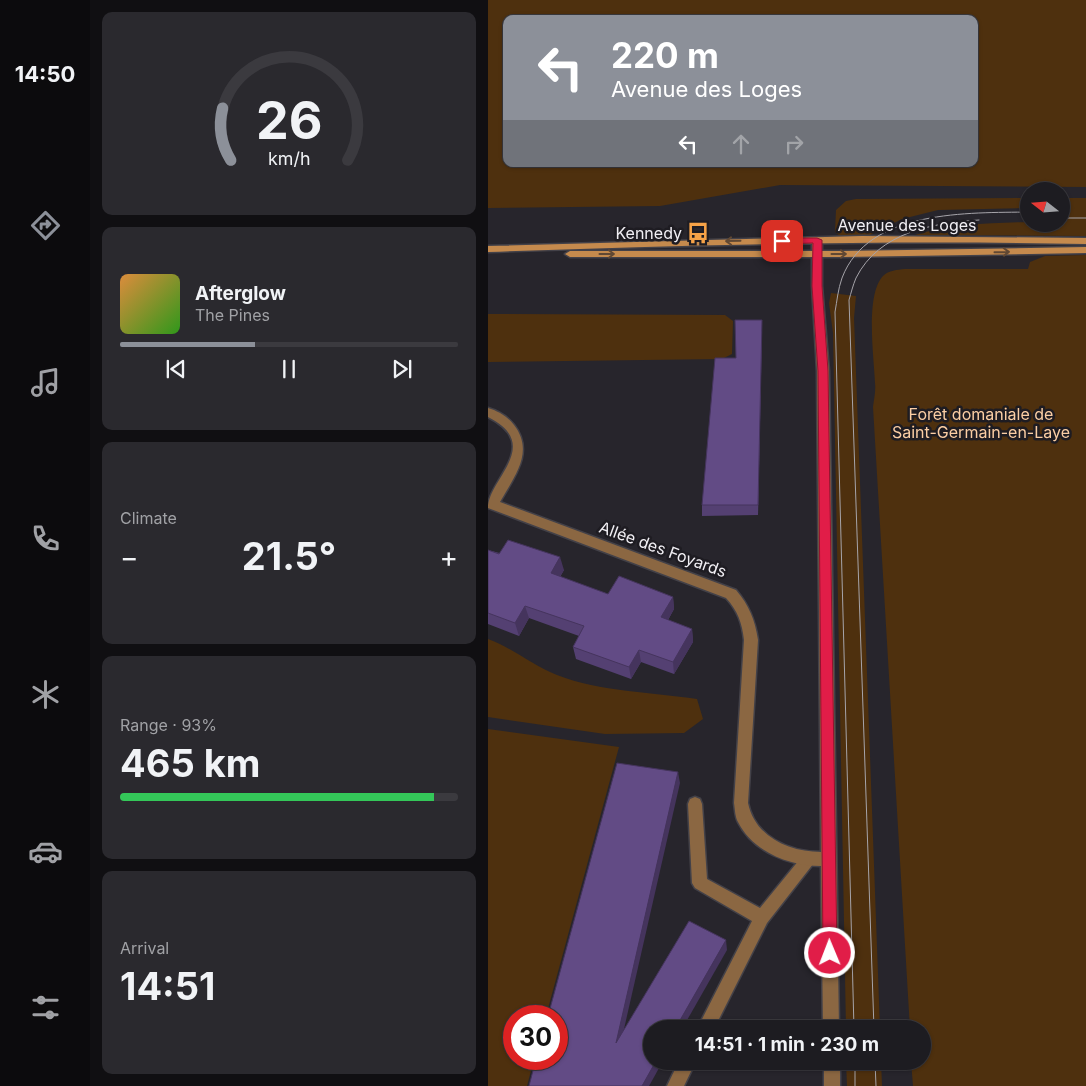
<!DOCTYPE html>
<meta charset="utf-8">
<style>
body{margin:0;font-family:Inter,sans-serif;background:#2a292e;color:#f1f3f6;height:100vh;display:flex;flex-direction:column;font-size:19px;white-space:nowrap}
*{box-sizing:border-box;margin:0}
p{font-size:16px;color:#a0a1a5}
.icon{flex:none;width:28px;height:28px;fill:none;stroke:currentColor;stroke-width:2;stroke-linecap:round;stroke-linejoin:round}
.map{position:relative;flex:1;overflow:hidden}
.drawer{display:flex;flex-direction:column;gap:12px;padding:12px;background:#100f12;width:398px}
.drawer>*{flex:none}
.hud{position:absolute;left:15px;top:15px;width:475px;height:152px;border-radius:10px;box-shadow:0 1px 4px #0004,0 0 0 1px #3b3a3f;background:#8c9099;color:#fff;overflow:hidden}
.needle{width:32px;rotate:287deg}
.tools{position:absolute;left:532px;top:182px;display:grid;gap:10px}
.tools a{display:grid;place-items:center;width:50px;height:50px;border-radius:50%;background:#1d1c21;box-shadow:0 1px 4px #0004,0 0 0 1px #3b3a3f;font-size:25px}
.speed{position:absolute;left:15px;top:1005px;display:flex;gap:10px;font-size:25px;font-weight:700;text-align:center}
.speed>*{display:grid;place-content:center;width:65px;height:65px;border-radius:50%;background:#1d1c21;box-shadow:0 1px 4px #0004,0 0 0 1px #3b3a3f;line-height:1}
.speed .limit{border:8px solid #d22;background:#fff;color:#111}
.pin{position:absolute;display:grid;place-items:center;width:42px;height:42px;color:#fff;margin:-21px;border-radius:10px;box-shadow:0 2px 8px #0006}
.me{position:absolute;width:55px;margin:-28px;rotate:359deg;stroke-linejoin:round;filter:drop-shadow(0 0 4px #0008)}
.turn{display:flex;align-items:center;gap:18px;height:105px;padding:0 25px;font-size:22px}
.turn .icon{width:65px;height:65px;stroke-width:2.5}
.turn b{display:block;font-size:35px;line-height:42px}
.lanes{display:flex;align-items:center;height:48px;padding:0 25px;background:#0003;justify-content:center;gap:25px;direction:ltr}
.lanes .off{opacity:.35}
.big{font-size:38px;font-weight:700;line-height:1.1}
.drawer .tile{flex:1;display:flex;flex-direction:column;justify-content:center;gap:8px;min-width:0;padding:0 18px;border-radius:10px;background:#2a292e}
.drawer .dial{align-items:center;gap:0}
.dial svg{height:130px;overflow:visible;fill:none;stroke:#3b3a3f;stroke-width:7;stroke-linecap:round;text-anchor:middle}
.dial text{fill:#f1f3f6;stroke:none}
.song{display:flex;align-items:center;gap:15px}
.cover{width:60px;height:60px;border-radius:8px;background:linear-gradient(135deg,hsl(30 70% 55%),hsl(110 70% 35%))}
.played{height:5px;border-radius:2px;background:linear-gradient(90deg,#8c9099 40%,#3b3a3f 40%)}
.keys{display:flex;justify-content:space-around;direction:ltr}
.heat{display:flex;justify-content:space-between;align-items:center;font-size:28px;direction:ltr}
.charge{height:8px;border-radius:4px;background:linear-gradient(90deg,#34c759 93%,#3b3a3f 0)}
.trip{position:absolute;left:155px;top:1020px;width:288px;height:50px;border-radius:25px;background:#1d1c21;box-shadow:0 1px 4px #0004,0 0 0 1px #3b3a3f;font-weight:700;line-height:50px;text-align:center}
main{display:flex;flex:1;min-height:0}
.dock{display:flex;flex-direction:column;width:90px;justify-content:space-around;align-items:center;background:#0c0b0d;color:#a0a1a5}
.dock .icon{width:35px;height:35px}
.dock .current{color:#8c9099}
.dock b{font-size:22px;color:#f1f3f6}
.map>svg:first-child{display:block}
.green{fill:#4e300e;fill-rule:evenodd}
.lines{fill:none;stroke-linecap:round;stroke-linejoin:round}
.service-casing{stroke:#434148;stroke-width:3}
.minor-casing{stroke:#434148;stroke-width:3}
.secondary-casing{stroke:#434148;stroke-width:3}
.service{fill:#8b6742;fill-rule:evenodd}
.minor{fill:#8b6742;fill-rule:evenodd}
.secondary{fill:#c58a4d;fill-rule:evenodd}
.tram{stroke:#a6a4aa;stroke-width:1}
.wall{fill:#544072}
.shaded-wall{fill:#45345d}
.building{fill:#624b85;stroke:#45345d}
.oneway{stroke:#614833}
.route{fill:#e11d48;stroke:#92132f}
.labels{text-anchor:middle;dominant-baseline:central;stroke-width:5;stroke-linejoin:round;paint-order:stroke}
.street-label{font-size:16px;fill:#f1eff4;stroke:#1e1c22}
.poi-label{font-size:16px;fill:#f1eff4;stroke:#1e1c22;text-anchor:end}
.park-label{font-size:16px;fill:#fbcea4;stroke:#1e1c22}
</style>
<main>
<nav class="dock">
<b>14:50</b>
<svg class="icon current" aria-label="directions" viewBox="0 0 24 24"><path d="M12 3l9 9-9 9-9-9zM9 14v-3h6M13 9l2 2-2 2"/></svg>
<svg class="icon" aria-label="music" viewBox="0 0 24 24"><path d="M9 18V5l10-2v13"/><circle cx="6" cy="18" r="3"/><circle cx="16" cy="16" r="3"/></svg>
<svg class="icon" aria-label="phone" viewBox="0 0 24 24"><path d="M5 4h4l2 5-3 2q2 4 5 5l2-3 5 2v4C11 20 4 13 5 4z"/></svg>
<svg class="icon" aria-label="climate" viewBox="0 0 24 24"><path d="M12 3v18M4 7l16 10M4 17L20 7"/></svg>
<svg class="icon" aria-label="car" viewBox="0 0 24 24"><path d="M5 17H2v-5l4-1 3-4h7l3 4 3 1v5h-3M9 17h6M6 11h13"/><circle cx="7" cy="17" r="2"/><circle cx="17" cy="17" r="2"/></svg>
<svg class="icon" aria-label="filters" viewBox="0 0 24 24"><path d="M4 7h16M4 17h16"/><circle cx="9" cy="7" r="2"/><circle cx="15" cy="17" r="2"/></svg>
</nav>
<section class="drawer">
<div class="tile dial"><svg viewBox="0 0 100 80">
<path d="M14 69A42 42 0 1 1 86 69"/>
<path d="M14 69A42 42 0 0 1 9 37" stroke="#8c9099"/>
<text x="50" y="56" font-size="32" font-weight="700">26</text>
<text x="50" y="72" font-size="11">km/h</text>
</svg></div>
<div class="tile">
<div class="song"><i class="cover"></i><div><b>Afterglow</b><p>The Pines</p></div></div>
<div class="played"></div>
<div class="keys"><svg class="icon" aria-label="previous" viewBox="0 0 24 24"><path d="M18 5L8 12l10 7zM5 5v14"/></svg><svg class="icon" aria-label="pause" viewBox="0 0 24 24"><path d="M8 5v14M16 5v14"/></svg><svg class="icon" aria-label="next" viewBox="0 0 24 24"><path d="M6 5l10 7-10 7zM19 5v14"/></svg></div>
</div>
<div class="tile"><p>Climate</p>
<div class="heat"><a>−</a><b class="big">21.5°</b><a>+</a></div>
</div>
<div class="tile"><p>Range · 93%</p><b class="big">465 km</b><div class="charge"></div></div>
<div class="tile"><p>Arrival</p><b class="big">14:51</b></div>
</section>
<div class="map">
<svg width="599" height="1086" viewBox="0 0 599 1086">
<rect width="100%" height="100%" fill="#27252c"/>
<g class="green">
<path d="M0,0H598V187L292,185L172,206L0,208ZM19,19H486V164H19Z"/>
<polygon points="541,198 541,220 539,208 450,210 414,219 380,236 352,236 347,232 348,210 358,201 368,199"/>
<path d="M574,198H598V236L427,235C465,224 502,223 541,222V224H574Z"/>
<path d="M598,255V1086H425L423,1061H434V1029H422L385,407C386,399 388,391 387,383C386,358 377,295 395,276C401,270 409,270 417,269H540L542,262L557,256Z"/>
<polygon points="343,293 368,296 366,318 392,1029 358,1029 345,333 341,303"/>
<polygon points="0,314 237,315 245,321 244,354 234,359 0,362"/>
<path d="M0,639C25,648 45,666 69,675C113,692 163,692 209,699L215,719L196,733L117,734L0,717Z"/>
<polygon points="0,729 131,747 58,1016 26,1016 26,1059 46,1059 39,1086 0,1086"/>
<polygon points="358,1061 393,1061 394,1086 359,1086"/>
</g>
<g class="lines">
<g class="service-casing">
<g id="service">
<polygon points="207,797 212,799 214,804 219,879 272,908 316,854 321,852 326,854 329,859 279,923 226,1029 209,1029 264,921 207,888 204,883 200,804 202,799"/>
<polygon points="191,1061 208,1061 196,1086 179,1086"/>
</g>
</g>
<g class="minor-casing">
<g id="minor">
<path d="M329,238L334,241V286L341,371L351,1029H335L333,866C302,866 265,852 250,822C247,817 247,809 246,803L256,640C254,623 250,611 238,598L0,508C0,479 56,445 0,417V408C10,411 19,416 26,425C47,452 26,477 12,502L248,590C261,605 267,620 270,640L260,803C267,837 301,852 333,852L329,371L324,286V241Z"/>
<rect x="336" y="1061" width="16" height="25"/>
</g>
</g>
<g class="secondary-casing">
<g id="secondary">
<path d="M374,236L599,238V244C399,240 200,245 0,252V246Z"/>
<polygon points="599,247 599,253 355,257 82,257 77,254 82,251 355,251"/>
</g>
</g>
<use href="#service" class="service"/>
<use href="#minor" class="minor"/>
<use href="#secondary" class="secondary"/>
<g class="tram">
<polyline points="574,218 599,218"/>
<path d="M366,1029L347,312C349,301 350,289 354,278C380,209 481,213 541,212"/>
<path d="M386,1029L361,300C363,293 365,285 368,278C391,232 445,223 491,220"/>
<polyline points="367,1061 367,1086"/>
<polyline points="387,1061 388,1086"/>
</g>
</g>
<g class="wall">
<polygon points="274,331 270,515 214,516 214,505 248,358"/>
<polygon points="0,550 76,570 72,577 120,594 185,597 186,609 180,620 204,629 205,642 186,674 153,662 143,679 88,659 85,647 91,636 41,618 31,636 0,624"/>
</g>
<g class="shaded-wall">
<polygon points="274,320 274,331 270,515 270,505"/>
<polygon points="72,557 76,570 66,586 63,573"/>
<polygon points="185,597 186,609 175,629 173,617"/>
<polygon points="37,606 41,618 31,636 27,623"/>
<polygon points="204,629 205,642 186,674 185,662"/>
<polygon points="151,650 153,662 143,679 141,667"/>
<polygon points="190,772 192,783 131,1051 128,1043"/>
<polygon points="238,940 239,950 194,1029 187,1029"/>
<polygon points="168,1061 175,1061 161,1086 154,1086"/>
</g>
<g class="building">
<polygon points="247,320 274,320 270,505 214,505 227,358 248,358"/>
<polygon points="20,540 72,557 63,573 120,594 131,576 185,597 173,617 204,629 185,662 151,650 141,667 85,647 96,626 37,606 27,623 0,613 0,550 11,554"/>
<polygon points="129,763 190,772 128,1043 201,921 238,940 187,1029 164,1029 164,1061 168,1061 154,1086 41,1086 48,1059 69,1059 69,1016 60,1016"/>
</g>
<defs><path id="oneway-shaft" d="M-6 0H5M1.5-3L5.5 0L1.5 3" fill="none" stroke-width="1.6" stroke-linecap="round" stroke-linejoin="round" transform="scale(1.25)"/></defs>
<g class="oneway">
<use href="#oneway-shaft" transform="translate(245 241) rotate(179)"/>
<use href="#oneway-shaft" transform="translate(514 252) rotate(-1)"/>
<use href="#oneway-shaft" transform="translate(119 254)"/>
<use href="#oneway-shaft" transform="translate(351 254)"/>
</g>
<polygon class="route" points="329,238 334,240 334,286 340,371 349,953 347,958 342,960 337,958 335,953 330,371 324,286 325,243 294,244 289,241 294,238"/>
<defs>
<g id="bus-bare" transform="scale(1.725)"><path d="M-5-6H5V4H4V6H2V4H-2V6H-4V4H-5ZM-3.5-4V0h7V-4ZM-3.5 1.2v1.5H-2V1.2ZM2 1.2v1.5H3.5V1.2Z" fill="#f6a247" stroke="#1e1c22" stroke-width="2.5" paint-order="stroke"/></g>
</defs>
<g fill-rule="evenodd">
<use href="#bus-bare" x="210" y="233"/>
</g>
<g class="labels">
<g class="street-label">
<text x="419" y="225">Avenue des Loges</text>
<text transform="translate(175 549) rotate(20)">Allée des Foyards</text>
</g>
<g class="poi-label">
<text x="194" y="233">Kennedy</text>
</g>
<g class="park-label">
<text x="493" y="414">Forêt domaniale de<tspan x="493" dy="18">Saint-Germain-en-Laye</tspan></text>
</g>
</g>
</svg>
<div class="tools">
<a><svg class="needle" viewBox="-14 -14 28 28"><path d="M0-13l5 13h-10z" fill="#e53935"/><path d="M0 13l5-13h-10z" fill="#a0a1a5"/></svg></a>
</div>
<div class="speed"><div class="limit">30</div></div>
<div class="pin" style="left:294px;top:241px;background:#d93025"><svg class="icon" aria-label="arrive" viewBox="0 0 24 24"><path d="M6 21V4h12l-3 4 3 4H6"/></svg></div>
<svg class="me" style="left:342px;top:953px" viewBox="-20 -20 40 40"><circle r="17" fill="#e11d48" stroke="#fff" stroke-width="3"/><path d="M0-11L8 9 0 5-8 9z" fill="#fff"/></svg>
<div class="trip">14:51 · 1 min · 230 m</div>
<div class="hud">
<div class="turn"><svg class="icon" aria-label="left" viewBox="0 0 24 24"><path d="M17 20v-9H6M10 6l-5 5 5 5"/></svg><div><b>220 m</b>Avenue des Loges</div></div>
<div class="lanes"><svg class="icon" aria-label="left" viewBox="0 0 24 24"><path d="M17 20v-9H6M10 6l-5 5 5 5"/></svg><svg class="icon off" aria-label="ahead" viewBox="0 0 24 24"><path d="M12 20V5M6 11l6-6 6 6"/></svg><svg class="icon off" aria-label="right" viewBox="0 0 24 24"><path d="M7 20v-9h11M14 6l5 5-5 5"/></svg></div>
</div>
</div>
</main>
